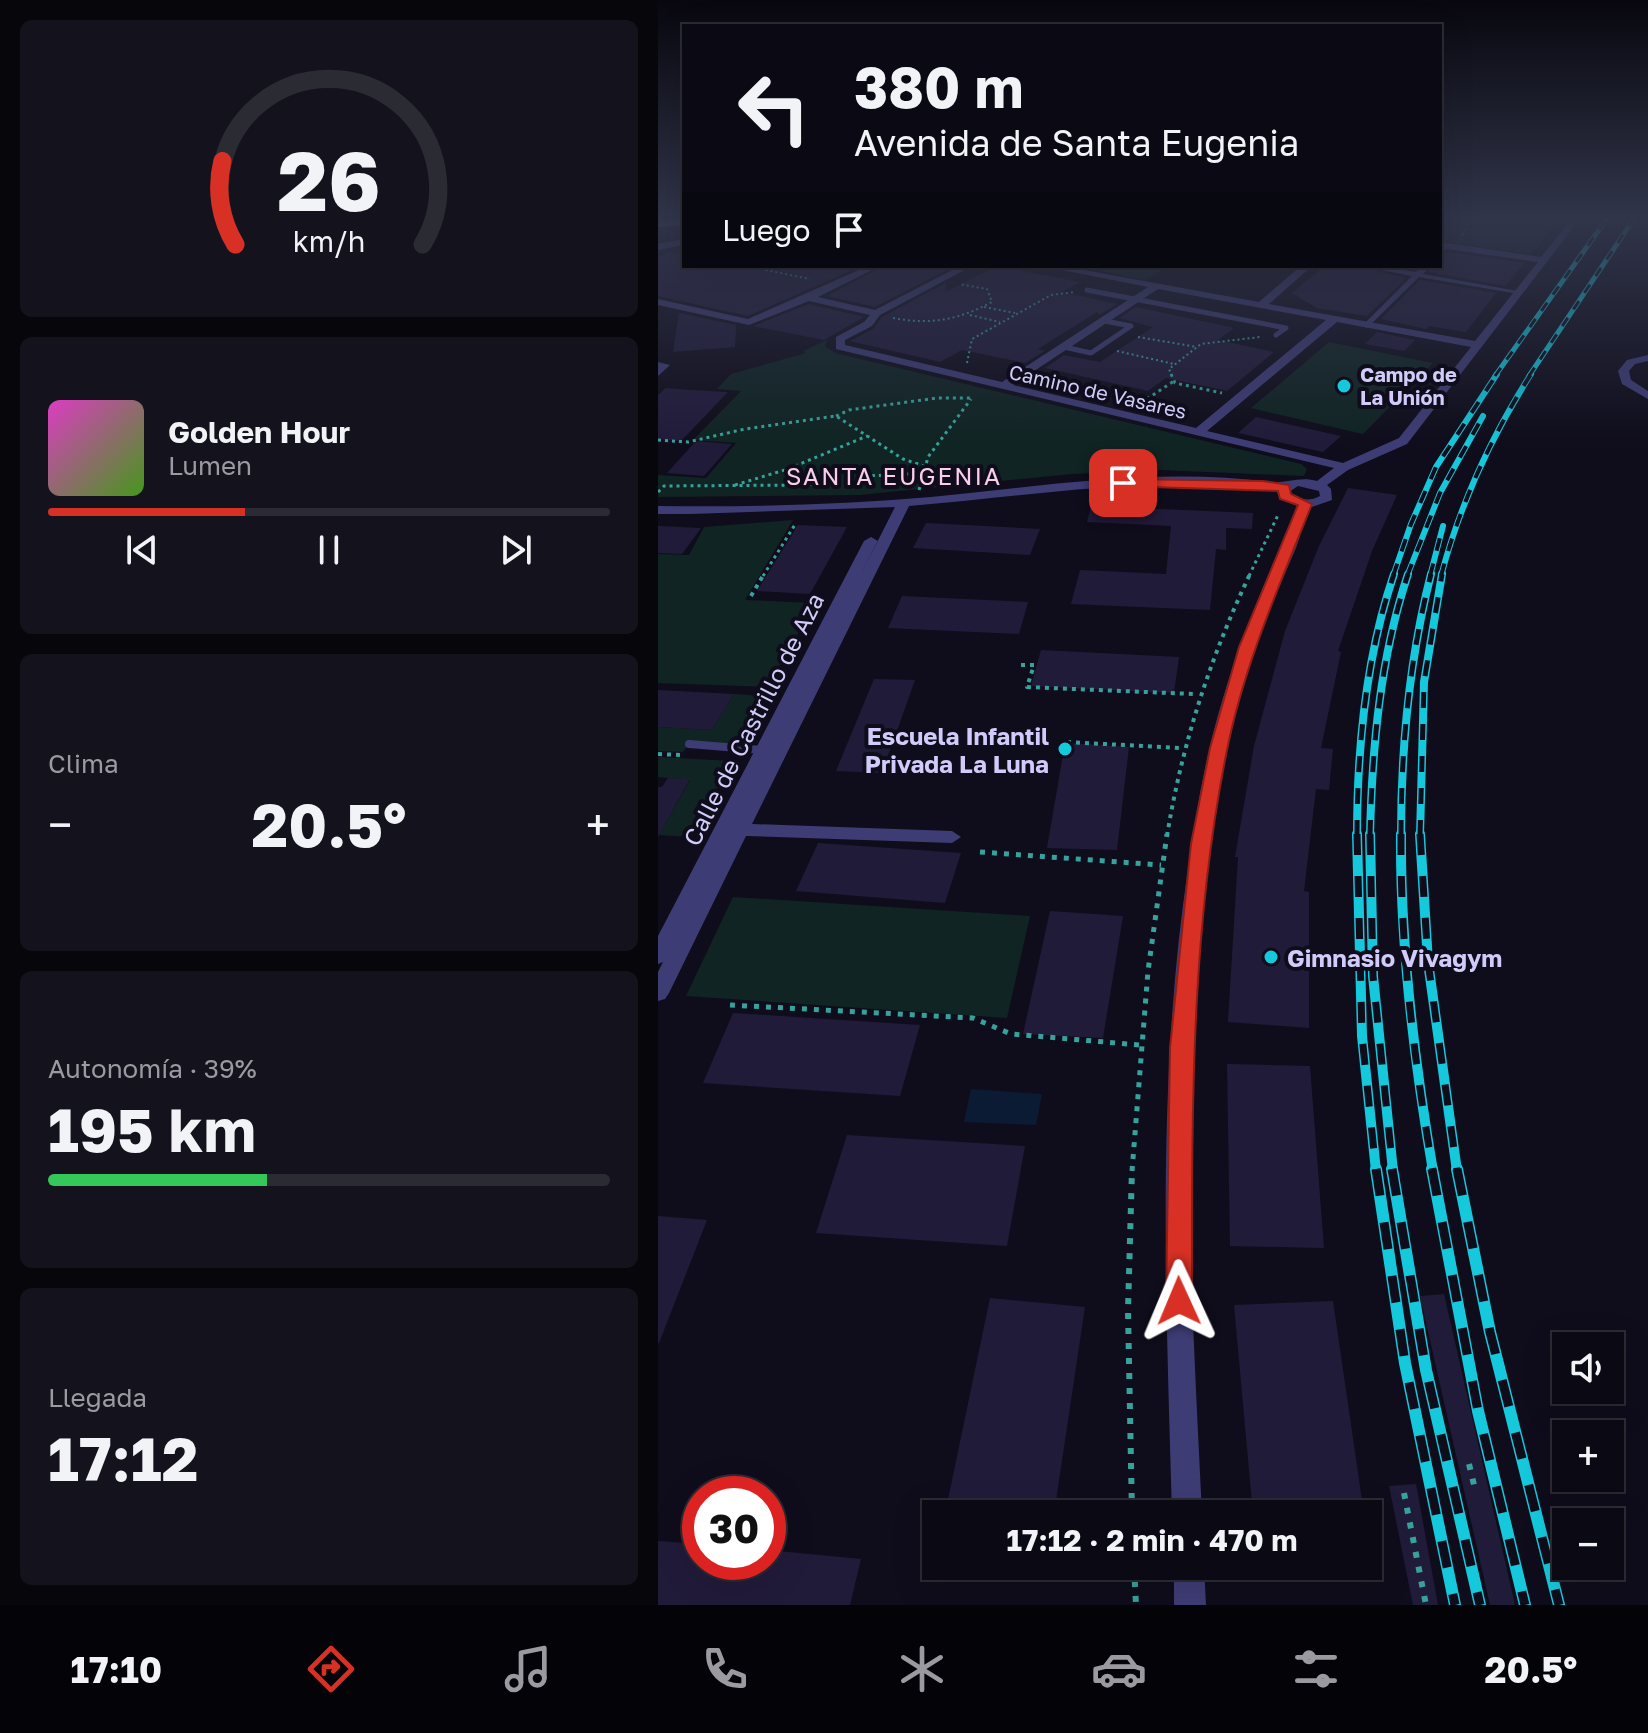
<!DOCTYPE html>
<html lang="es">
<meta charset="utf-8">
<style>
body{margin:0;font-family:"Golos Text",sans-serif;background:#14131d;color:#f1f3f6;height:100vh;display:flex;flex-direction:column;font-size:30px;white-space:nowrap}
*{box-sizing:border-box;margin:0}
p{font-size:26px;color:#9a9aa0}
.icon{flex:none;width:44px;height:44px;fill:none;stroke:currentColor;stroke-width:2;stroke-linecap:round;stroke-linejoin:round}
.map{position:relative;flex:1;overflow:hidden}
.details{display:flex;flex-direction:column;gap:20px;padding:20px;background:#06060b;width:658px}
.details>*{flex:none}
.guide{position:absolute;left:24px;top:24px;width:760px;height:244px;border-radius:0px;box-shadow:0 8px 32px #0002,0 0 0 2px #2b2b34;background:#0b0a14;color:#f1f3f6;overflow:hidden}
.buttons{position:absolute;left:894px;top:1332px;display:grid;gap:16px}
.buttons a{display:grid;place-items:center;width:72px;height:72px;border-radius:0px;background:#0b0a14;box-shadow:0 8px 32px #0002,0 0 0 2px #2b2b34;font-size:40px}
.speed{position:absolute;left:24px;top:1476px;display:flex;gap:16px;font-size:40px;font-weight:700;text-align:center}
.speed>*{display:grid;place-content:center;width:104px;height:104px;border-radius:50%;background:#0b0a14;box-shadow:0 8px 32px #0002,0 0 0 2px #2b2b34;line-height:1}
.speed .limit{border:12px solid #d22;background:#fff;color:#111}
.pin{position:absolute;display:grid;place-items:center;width:68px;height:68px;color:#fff;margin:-34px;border-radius:16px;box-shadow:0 4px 12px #0006}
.me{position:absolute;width:88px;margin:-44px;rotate:359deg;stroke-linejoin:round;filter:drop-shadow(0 0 6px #0008)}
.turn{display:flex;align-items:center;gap:28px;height:168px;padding:0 40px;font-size:36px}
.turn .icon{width:104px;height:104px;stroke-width:2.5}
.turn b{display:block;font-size:56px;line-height:68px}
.then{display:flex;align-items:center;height:76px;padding:0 40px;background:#0003;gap:16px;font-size:30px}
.big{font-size:60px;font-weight:700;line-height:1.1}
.details .tile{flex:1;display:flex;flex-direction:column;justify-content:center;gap:12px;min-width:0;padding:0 28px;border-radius:12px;background:#14131d}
.details .dial{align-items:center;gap:0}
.dial svg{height:208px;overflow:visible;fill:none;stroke:#2b2b34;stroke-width:7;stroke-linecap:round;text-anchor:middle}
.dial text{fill:#f1f3f6;stroke:none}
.song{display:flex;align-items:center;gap:24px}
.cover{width:96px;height:96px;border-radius:12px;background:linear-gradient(135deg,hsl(310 70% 55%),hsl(100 70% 35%))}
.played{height:8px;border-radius:4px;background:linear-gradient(90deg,#d93025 35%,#2b2b34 35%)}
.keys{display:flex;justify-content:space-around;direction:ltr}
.heat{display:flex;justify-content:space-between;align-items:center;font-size:44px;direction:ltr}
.charge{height:12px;border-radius:6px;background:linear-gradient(90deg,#34c759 39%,#2b2b34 0)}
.trip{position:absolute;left:264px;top:1500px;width:460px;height:80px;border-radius:0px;background:#0b0a14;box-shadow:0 8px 32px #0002,0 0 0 2px #2b2b34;font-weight:700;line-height:80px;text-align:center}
.tabs{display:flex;height:128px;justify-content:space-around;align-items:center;background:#040408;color:#9a9aa0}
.tabs .icon{width:56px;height:56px}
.tabs .on{color:#d93025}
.tabs b{font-size:36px;color:#f1f3f6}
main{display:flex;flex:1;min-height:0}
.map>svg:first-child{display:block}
.green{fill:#102423}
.water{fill:#0c1b34}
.building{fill:#211b3a}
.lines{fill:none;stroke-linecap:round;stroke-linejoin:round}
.path-far4{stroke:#37a29c;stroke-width:2;stroke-dasharray:2 3;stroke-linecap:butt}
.path-far3{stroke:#37a29c;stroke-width:3;stroke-dasharray:3 4;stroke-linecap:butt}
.path-far2{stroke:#37a29c;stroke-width:4;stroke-dasharray:4 5;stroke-linecap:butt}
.path-far1{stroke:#37a29c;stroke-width:5;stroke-dasharray:5 7;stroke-linecap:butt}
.path{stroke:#37a29c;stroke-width:6;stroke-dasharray:6 9;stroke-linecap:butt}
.service-far1{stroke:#3e3c75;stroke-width:5}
.service{stroke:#3e3c75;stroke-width:8}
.pedestrian{fill:#3e3c75;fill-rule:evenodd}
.minor{fill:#3e3c75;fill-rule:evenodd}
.primary{fill:#b95df0;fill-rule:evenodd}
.rail-far4-casing{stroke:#15c8dc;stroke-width:5}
.rail-far3-casing{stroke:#15c8dc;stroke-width:6}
.rail-far2-casing{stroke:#15c8dc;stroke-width:8}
.rail-far1-casing{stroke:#15c8dc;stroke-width:10}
.rail-casing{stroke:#15c8dc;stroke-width:12}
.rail-far4{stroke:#0f0d1b;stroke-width:3;stroke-dasharray:10;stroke-linecap:butt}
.rail-far3{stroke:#0f0d1b;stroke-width:4;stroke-dasharray:13;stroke-linecap:butt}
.rail-far2{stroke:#0f0d1b;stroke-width:5;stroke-dasharray:16;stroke-linecap:butt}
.rail-far1{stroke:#0f0d1b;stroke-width:7;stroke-dasharray:21;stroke-linecap:butt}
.rail{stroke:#0f0d1b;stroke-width:9;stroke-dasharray:27;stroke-linecap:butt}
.route{fill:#d93025;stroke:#8d1f18;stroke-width:2}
.poi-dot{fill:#15c8dc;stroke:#0f0d1b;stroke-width:3}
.labels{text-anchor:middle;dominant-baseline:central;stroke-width:8;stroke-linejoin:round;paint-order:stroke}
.far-poi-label{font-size:20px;font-weight:bold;fill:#d1cbfa;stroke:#0f0d1b;text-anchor:start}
.far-street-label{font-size:20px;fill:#d1cbfa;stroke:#0f0d1b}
.far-quarter-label{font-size:24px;letter-spacing:2px;fill:#facdea;stroke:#0f0d1b}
.street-label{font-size:24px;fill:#d1cbfa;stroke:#0f0d1b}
.poi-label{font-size:24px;font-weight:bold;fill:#d1cbfa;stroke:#0f0d1b;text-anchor:end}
</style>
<main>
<section class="details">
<div class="tile dial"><svg viewBox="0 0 100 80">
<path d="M14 69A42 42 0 1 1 86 69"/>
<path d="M14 69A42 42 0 0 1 9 37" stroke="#d93025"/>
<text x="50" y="56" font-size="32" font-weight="700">26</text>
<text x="50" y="72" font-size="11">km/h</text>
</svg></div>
<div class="tile">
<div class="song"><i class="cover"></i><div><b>Golden Hour</b><p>Lumen</p></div></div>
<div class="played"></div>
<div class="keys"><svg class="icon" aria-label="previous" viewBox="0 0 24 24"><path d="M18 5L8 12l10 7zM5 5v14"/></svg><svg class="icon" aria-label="pause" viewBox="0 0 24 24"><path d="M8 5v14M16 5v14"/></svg><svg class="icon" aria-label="next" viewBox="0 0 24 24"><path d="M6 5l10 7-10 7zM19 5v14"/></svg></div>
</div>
<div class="tile"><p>Clima</p>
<div class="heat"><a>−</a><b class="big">20.5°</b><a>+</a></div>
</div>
<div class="tile"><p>Autonomía · 39%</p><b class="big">195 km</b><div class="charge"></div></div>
<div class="tile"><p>Llegada</p><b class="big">17:12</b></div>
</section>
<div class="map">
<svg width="990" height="1605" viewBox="0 0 990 1605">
<rect width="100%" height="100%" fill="#0f0d1b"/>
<g class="green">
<polygon points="782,220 902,220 873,254 782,241"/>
<polygon points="418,266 510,266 488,280"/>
<polygon points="169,340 167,346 177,353 643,464 649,469 646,476 502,470 414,474 201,495 0,497 0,475 48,478 78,443 35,440 83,391 59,389 73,374 148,353 145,351"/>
<polygon points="671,342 775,363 705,434 593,408"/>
<polygon points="135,520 87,600 157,603 110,687 0,683 0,554 31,555 46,527"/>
<polygon points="76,694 107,696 82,744 32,742 25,752 0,751 0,727 54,730"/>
<polygon points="0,757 74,761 34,837 1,835 32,780 0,777"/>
<polygon points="75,897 372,916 349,1018 28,996"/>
</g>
<polygon class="water" points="313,1089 384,1094 378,1125 306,1122"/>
<g class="building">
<polygon points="12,252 26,255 26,266 203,266 90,316 0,296 0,257"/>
<polygon points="789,252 866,263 847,286 771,272 775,266 782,266 782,260"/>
<polygon points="225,266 288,266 288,270 217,307 169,296"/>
<polygon points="339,266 422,282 404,292 459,304 441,315 439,312 380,349 387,351 367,363 304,350 282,362 192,341 215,329 224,317 288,283 287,292"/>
<polygon points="661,266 699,266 748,278 709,316 659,308 634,293 661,271"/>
<polygon points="762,280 838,293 808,332 771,326 768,329 723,319"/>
<polygon points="151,304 206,317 166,340 95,326"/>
<polygon points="478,307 576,328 560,340 616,352 569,391 508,378 490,391 387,368 406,355 442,362 495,327 461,318"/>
<polygon points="21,313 78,325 77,347 15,352"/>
<polygon points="719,332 757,340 746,351 707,344"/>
<polygon points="8,388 32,390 70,392 23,441 0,439 0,395"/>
<polygon points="598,417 683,436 665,452 580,433"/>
<polygon points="38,441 74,444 46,476 9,473"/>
<polygon points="690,488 739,495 714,551 680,651 683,652 663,748 675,749 671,790 658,789 646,891 651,892 651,1028 570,1022 580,857 577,857 596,746 627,631 661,546"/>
<polygon points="433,506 595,513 594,529 568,528 568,550 558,549 552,610 413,604 422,570 508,574 513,526 429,522"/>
<polygon points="268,523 288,524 382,529 372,555 255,548"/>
<polygon points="140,525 189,527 152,594 99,591"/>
<polygon points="0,526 43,528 24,554 0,553"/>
<polygon points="244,596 370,602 361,634 230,628"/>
<polygon points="383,650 521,657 516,693 373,686"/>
<polygon points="216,679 257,680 224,773 178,771"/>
<polygon points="0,690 76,694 54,730 0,727"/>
<polygon points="407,743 471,747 459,850 389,848"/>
<polygon points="10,778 32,779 0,837 0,787 4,787"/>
<polygon points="160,843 303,853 287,903 138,891"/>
<polygon points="392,911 465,916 445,1038 365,1034"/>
<polygon points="75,1013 262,1025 242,1096 45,1083"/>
<polygon points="569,1064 652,1066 666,1248 572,1246"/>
<polygon points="189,1135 367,1146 349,1246 158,1233"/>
<polygon points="0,1216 49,1220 1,1343 0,1343"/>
<polygon points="786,1294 857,1605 832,1605 762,1296"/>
<polygon points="332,1298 427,1307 396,1514 287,1514"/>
<polygon points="675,1301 706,1514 595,1514 576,1305"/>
<polygon points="758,1484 780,1605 755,1605 731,1486"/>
<polygon points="0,1541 42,1544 42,1562 110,1562 110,1550 203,1559 192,1605 0,1605"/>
</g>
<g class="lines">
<g class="path-far4">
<polyline points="804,235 812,220"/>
<polyline points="88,266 152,279"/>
<polyline points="326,307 357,313"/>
<polyline points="312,315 342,322"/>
<path d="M235,318C273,325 300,320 334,302L329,289L301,284"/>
<polyline points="480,337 539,347"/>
<polyline points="459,351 516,364"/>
<polyline points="309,363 314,339 393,295 417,292"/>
<polyline points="514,376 511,369 543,344 602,337"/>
</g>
<g class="path-far3">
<polyline points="513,374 517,383 564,393"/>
<polyline points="489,399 516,381"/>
<polyline points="178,416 191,410 279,398 314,398"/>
<polyline points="0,440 30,442 87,429 178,416 245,459 266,466"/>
<polyline points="77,485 130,469 209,436"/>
<polyline points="261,490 270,457 313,399"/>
<polyline points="0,492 6,486 144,485 209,476 267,473"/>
<polyline points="105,576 138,523"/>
<polyline points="591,576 620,515"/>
</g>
<g class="path-far2">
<polyline points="93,596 106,574"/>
<polyline points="363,665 376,665 369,687 536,694"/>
<polyline points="409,742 522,748"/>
<polyline points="0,754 22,755"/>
<path d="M509,836C524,744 552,658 592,574"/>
</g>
<g class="path-far1">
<polyline points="322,852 503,865"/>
<polyline points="72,1005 315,1018 353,1034 482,1045"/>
<polyline points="474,1171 490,971 509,834"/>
</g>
<g class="path">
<polyline points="811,1464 817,1489"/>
<polyline points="746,1493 768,1605"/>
<polyline points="474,1514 470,1310 474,1169"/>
<polyline points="476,1566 478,1605"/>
</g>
<g class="service-far1">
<polyline points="429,290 628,328 618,335"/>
<polyline points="406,347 433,353 473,326 447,321"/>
</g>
<polyline class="service" points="31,744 104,750"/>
<g class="pedestrian">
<polygon points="788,244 791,246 782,254 782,248"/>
<polygon points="702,266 719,266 758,272 764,266 772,266 765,274 865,292 861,294 761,277 709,328 705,326 706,324 754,276"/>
</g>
<g class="minor">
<path d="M913,220H921L749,444L690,470L669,485L673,489L674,500L651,508C646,521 643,534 638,548C617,597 594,648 581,701C512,966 531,1243 544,1514H514C508,1299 498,1082 530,869C538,812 548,753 565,698C581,645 603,596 625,546C630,533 633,519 639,506L624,500L618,491C495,474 374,496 251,506L94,824L294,831L303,837L294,843L88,836L11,993L7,999L0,1001V972L5,962L0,964V936L206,541L213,537L220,541L203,574L237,507L33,514H0V506C91,507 182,505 273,497C386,486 499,467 612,482C628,484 641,476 659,481L676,468L178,349V337L206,322L212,315L151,301L91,325L0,305V299L90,319L210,266H222L160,297L217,310L302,266H314L222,315L214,326L187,340V345L344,382L490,287L384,266H404L601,302L643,266H654L611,304L817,341L880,262L782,248V242L883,257ZM500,289L668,320L538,428L355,385ZM679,322L813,347L741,438L685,463L549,431ZM640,486L661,491L662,496C651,502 641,500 631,492Z"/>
<polygon points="26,239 26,245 0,250 0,244"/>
<polygon points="990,355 990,361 977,364 971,371 973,380 990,391 990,399 964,384 960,371 969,360"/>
<polygon points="0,362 12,365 0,376"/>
<polygon points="516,1566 546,1566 548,1605 516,1605"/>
</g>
<polygon class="primary" points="26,220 26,225 0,227 0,221"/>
<g class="rail-far4-casing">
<g id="rail-far4">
<polyline points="837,376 948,220"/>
<polyline points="871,376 975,220"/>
</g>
</g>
<g class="rail-far3-casing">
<g id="rail-far3">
<polyline points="735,576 753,524 778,467 839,374"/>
<polyline points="749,576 782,493 825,416"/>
<polyline points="772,576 785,526"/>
<path d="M783,576C802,504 833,437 873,374"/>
</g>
</g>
<g class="rail-far2-casing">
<g id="rail-far2">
<path d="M699,836C699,749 708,656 736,574"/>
<path d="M712,836C714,748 722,658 750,574"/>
<path d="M743,836C743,748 751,660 773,574"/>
<polyline points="762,836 766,682 784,574"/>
</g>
</g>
<g class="rail-far1-casing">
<g id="rail-far1">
<polyline points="699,834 704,1036 718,1171"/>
<polyline points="712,834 715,976 735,1171"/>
<path d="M743,834C742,947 756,1060 775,1171"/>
<polyline points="762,834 770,962 799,1171"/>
</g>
</g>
<g class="rail-casing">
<g id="rail">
<polyline points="718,1169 747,1363 797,1605"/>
<polyline points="734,1169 768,1370 822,1605"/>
<polyline points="774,1169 820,1411 867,1605"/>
<polyline points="799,1169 832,1332 901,1605"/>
</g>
</g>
<use href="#rail-far4" class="rail-far4"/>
<use href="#rail-far3" class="rail-far3"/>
<use href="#rail-far2" class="rail-far2"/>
<use href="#rail-far1" class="rail-far1"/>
<use href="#rail" class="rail"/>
</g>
<linearGradient id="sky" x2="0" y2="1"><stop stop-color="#08070f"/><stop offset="0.49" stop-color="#31354a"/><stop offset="1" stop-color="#31354a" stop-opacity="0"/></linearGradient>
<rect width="990" height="445" fill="url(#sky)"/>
<path class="route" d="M465,479L605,481L631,485L633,494L654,504C622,584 586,665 569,750C532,932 534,1117 534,1301L530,1310L521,1314L511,1310L508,1301L512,1048L533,844L552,748L581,647L640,505L622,499L620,491L461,486L459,483Z"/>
<g class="poi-dot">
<circle cx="686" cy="386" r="8"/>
<circle cx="407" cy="749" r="8"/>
<circle cx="613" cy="957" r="8"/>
</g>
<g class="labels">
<g class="far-poi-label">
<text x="702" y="374">Campo de<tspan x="702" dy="23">La Unión</tspan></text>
</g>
<g class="far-street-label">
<text transform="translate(440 391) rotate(13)">Camino de Vasares</text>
</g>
<g class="far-quarter-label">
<text x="236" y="475">SANTA EUGENIA</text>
</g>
<g class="street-label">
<text transform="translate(95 719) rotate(-63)">Calle de Castrillo de Aza</text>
</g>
<g class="poi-label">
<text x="391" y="735">Escuela Infantil<tspan x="391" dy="28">Privada La Luna</tspan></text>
<text x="629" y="957" text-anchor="start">Gimnasio Vivagym</text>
</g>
</g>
</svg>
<div class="buttons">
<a><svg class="icon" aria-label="sound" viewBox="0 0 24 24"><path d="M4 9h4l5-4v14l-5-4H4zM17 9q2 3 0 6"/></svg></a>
<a>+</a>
<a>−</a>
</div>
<div class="speed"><div class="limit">30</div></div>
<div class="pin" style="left:465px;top:483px;background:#d93025"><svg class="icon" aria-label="arrive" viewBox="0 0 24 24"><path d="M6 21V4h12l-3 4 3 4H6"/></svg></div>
<svg class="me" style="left:521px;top:1301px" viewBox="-20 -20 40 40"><path d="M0-17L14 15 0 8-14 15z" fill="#d93025" stroke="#fff" stroke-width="4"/></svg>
<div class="trip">17:12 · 2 min · 470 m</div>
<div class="guide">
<div class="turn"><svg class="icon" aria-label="left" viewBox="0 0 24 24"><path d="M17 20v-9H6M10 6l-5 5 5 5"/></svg><div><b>380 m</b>Avenida de Santa Eugenia</div></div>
<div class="then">Luego<svg class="icon" aria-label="arrive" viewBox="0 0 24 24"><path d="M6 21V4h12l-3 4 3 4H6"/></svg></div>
</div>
</div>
</main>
<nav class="tabs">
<b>17:10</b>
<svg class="icon on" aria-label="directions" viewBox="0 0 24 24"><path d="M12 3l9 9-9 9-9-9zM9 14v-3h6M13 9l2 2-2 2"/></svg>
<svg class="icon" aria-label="music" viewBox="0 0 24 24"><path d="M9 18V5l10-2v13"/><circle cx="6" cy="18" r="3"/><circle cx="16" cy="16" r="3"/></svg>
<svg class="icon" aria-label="phone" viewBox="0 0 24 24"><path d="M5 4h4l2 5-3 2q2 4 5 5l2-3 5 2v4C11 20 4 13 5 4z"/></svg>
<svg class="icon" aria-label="climate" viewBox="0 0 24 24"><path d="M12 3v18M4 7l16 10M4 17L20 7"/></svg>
<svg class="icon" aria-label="car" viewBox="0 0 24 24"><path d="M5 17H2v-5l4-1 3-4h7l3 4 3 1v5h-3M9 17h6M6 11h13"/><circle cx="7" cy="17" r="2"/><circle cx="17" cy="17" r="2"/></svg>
<svg class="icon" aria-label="filters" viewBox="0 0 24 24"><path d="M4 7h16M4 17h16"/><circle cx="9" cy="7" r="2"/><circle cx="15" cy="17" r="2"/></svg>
<b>20.5°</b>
</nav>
